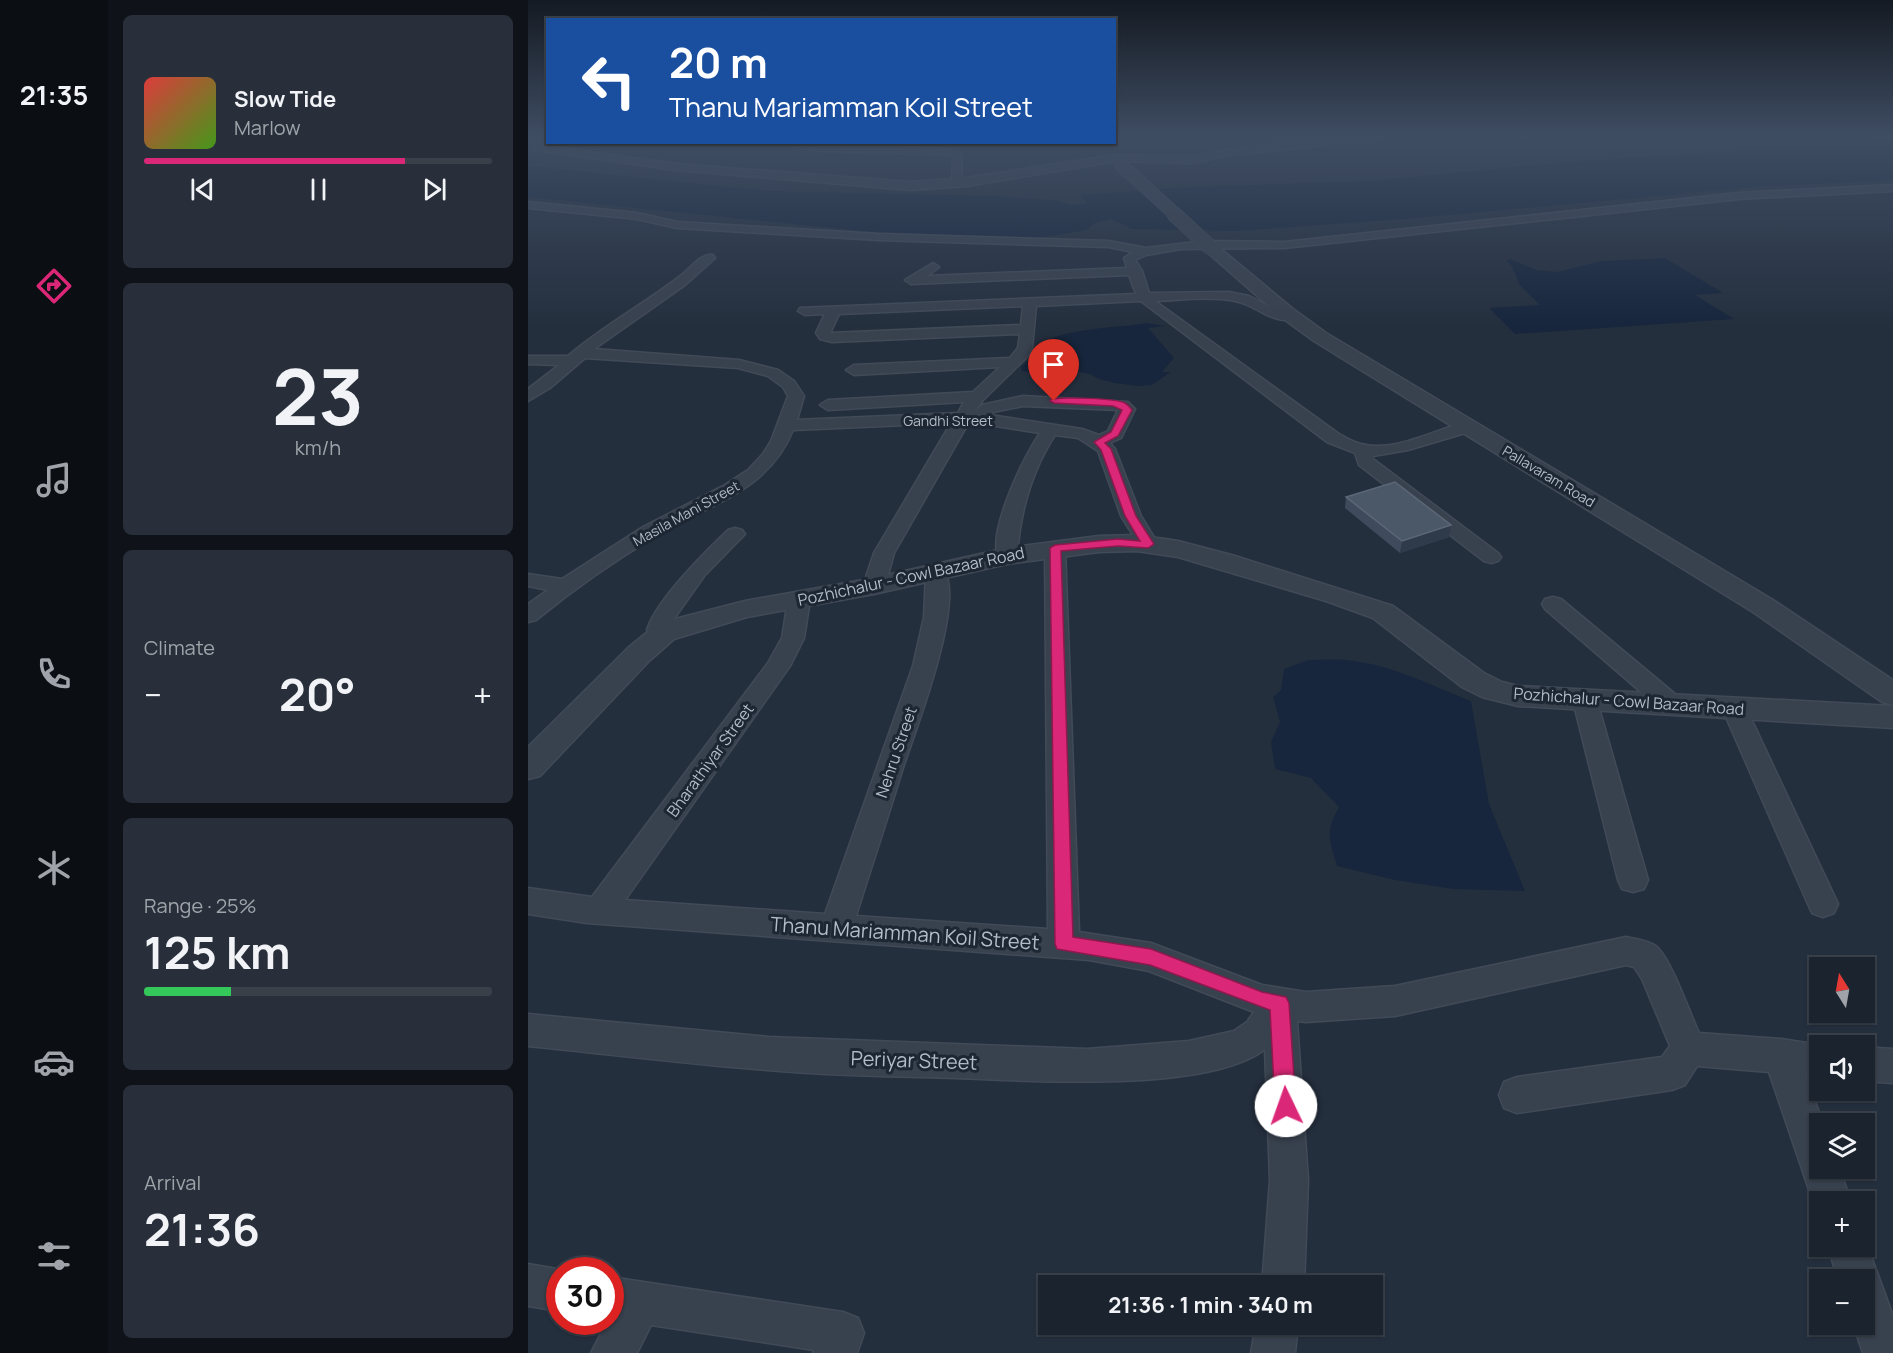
<!DOCTYPE html>
<meta charset="utf-8">
<style>
body{margin:0;font-family:Manrope,sans-serif;background:#282f3a;color:#f1f3f6;height:100vh;display:flex;flex-direction:column;font-size:22px;white-space:nowrap}
*{box-sizing:border-box;margin:0}
p{font-size:20px;color:#a0a4aa}
.icon{flex:none;width:33px;height:33px;fill:none;stroke:currentColor;stroke-width:2;stroke-linecap:round;stroke-linejoin:round}
.map{position:relative;flex:1;overflow:hidden}
.side{display:flex;flex-direction:column;gap:15px;padding:15px;background:#0f1319;width:420px}
.side>*{flex:none}
.guide{position:absolute;left:18px;top:18px;width:570px;height:126px;border-radius:0px;box-shadow:0 2px 4px #0004,0 0 0 2px #39404a;background:#1a4fa0;color:#fff;overflow:hidden}
.needle{width:39px;rotate:349deg}
.controls{position:absolute;left:1281px;top:957px;display:grid;gap:12px}
.controls a{display:grid;place-items:center;width:66px;height:66px;border-radius:0px;background:#1b232e;box-shadow:0 2px 4px #0004,0 0 0 2px #39404a;font-size:30px}
.speed{position:absolute;left:18px;top:1257px;display:flex;gap:12px;font-size:30px;font-weight:700;text-align:center}
.speed>*{display:grid;place-content:center;width:78px;height:78px;border-radius:50%;background:#1b232e;box-shadow:0 2px 4px #0004,0 0 0 2px #39404a;line-height:1}
.speed .limit{border:9px solid #d22;background:#fff;color:#111}
.pin{position:absolute;display:grid;place-items:center;width:51px;height:51px;color:#fff;margin:-62px -26px;border-radius:50% 50% 50% 0;rotate:-45deg;box-shadow:0 0 6px #0007}
.pin .icon{rotate:45deg}
.me{position:absolute;width:66px;margin:-33px;rotate:357deg;stroke-linejoin:round;filter:drop-shadow(0 0 4px #0008)}
.turn{display:flex;align-items:center;gap:21px;height:126px;padding:0 24px;font-size:27px}
.turn .icon{width:78px;height:78px;stroke-width:2.5}
.turn b{display:block;font-size:42px;line-height:51px}
.big{font-size:45px;font-weight:700;line-height:1.1}
.side .widget{flex:1;display:flex;flex-direction:column;justify-content:center;gap:9px;min-width:0;padding:0 21px;border-radius:9px;background:#282f3a}
.side .dial{align-items:center;gap:0}
.dial b{font-size:78px;line-height:1}
.song{display:flex;align-items:center;gap:18px}
.cover{width:72px;height:72px;border-radius:9px;background:linear-gradient(135deg,hsl(0 70% 55%),hsl(100 70% 35%))}
.played{height:6px;border-radius:3px;background:linear-gradient(90deg,#db2777 75%,#39404a 75%)}
.keys{display:flex;justify-content:space-around;direction:ltr}
.heat{display:flex;justify-content:space-between;align-items:center;font-size:33px;direction:ltr}
.charge{height:9px;border-radius:4px;background:linear-gradient(90deg,#34c759 25%,#39404a 0)}
.trip{position:absolute;left:510px;top:1275px;width:345px;height:60px;border-radius:0px;background:#1b232e;box-shadow:0 2px 4px #0004,0 0 0 2px #39404a;font-weight:700;line-height:60px;text-align:center}
main{display:flex;flex:1;min-height:0}
.tab-bar{display:flex;flex-direction:column;width:108px;justify-content:space-around;align-items:center;background:#0b0e12;color:#a0a4aa}
.tab-bar .icon{width:42px;height:42px}
.tab-bar .on{color:#db2777}
.tab-bar b{font-size:27px;color:#f1f3f6}
.map>svg:first-child{display:block}
.water{fill:#17263c}
.lines{fill:none;stroke-linecap:round;stroke-linejoin:round}
.minor-casing{stroke:#414a57;stroke-width:3}
.tertiary-casing{stroke:#414a57;stroke-width:3}
.minor{fill:#38414e;fill-rule:evenodd}
.tertiary{fill:#38414e;fill-rule:evenodd}
.tertiary-bridge-far1-casing{stroke:#414a57;stroke-width:14;stroke-linecap:butt}
.tertiary-bridge-casing{stroke:#414a57;stroke-width:16;stroke-linecap:butt}
.tertiary-bridge-far1{stroke:#38414e;stroke-width:12}
.tertiary-bridge{stroke:#38414e;stroke-width:15}
.wall{fill:#3f4b5c}
.shaded-wall{fill:#2f3b4b}
.building{fill:#4b5868;stroke:#5c6777;stroke-width:1.5}
.route{fill:#db2777;stroke:#8e194d;stroke-width:1.5}
.labels{text-anchor:middle;dominant-baseline:central;stroke-width:6;stroke-linejoin:round;paint-order:stroke}
.far-street-label{font-size:14px;fill:#b4bcc9;stroke:#1d2633}
.street-label{font-size:16px;fill:#b4bcc9;stroke:#1d2633}
.near-street-label{font-size:20px;fill:#b4bcc9;stroke:#1d2633}
</style>
<main>
<nav class="tab-bar">
<b>21:35</b>
<svg class="icon on" aria-label="directions" viewBox="0 0 24 24"><path d="M12 3l9 9-9 9-9-9zM9 14v-3h6M13 9l2 2-2 2"/></svg>
<svg class="icon" aria-label="music" viewBox="0 0 24 24"><path d="M9 18V5l10-2v13"/><circle cx="6" cy="18" r="3"/><circle cx="16" cy="16" r="3"/></svg>
<svg class="icon" aria-label="phone" viewBox="0 0 24 24"><path d="M5 4h4l2 5-3 2q2 4 5 5l2-3 5 2v4C11 20 4 13 5 4z"/></svg>
<svg class="icon" aria-label="climate" viewBox="0 0 24 24"><path d="M12 3v18M4 7l16 10M4 17L20 7"/></svg>
<svg class="icon" aria-label="car" viewBox="0 0 24 24"><path d="M5 17H2v-5l4-1 3-4h7l3 4 3 1v5h-3M9 17h6M6 11h13"/><circle cx="7" cy="17" r="2"/><circle cx="17" cy="17" r="2"/></svg>
<svg class="icon" aria-label="filters" viewBox="0 0 24 24"><path d="M4 7h16M4 17h16"/><circle cx="9" cy="7" r="2"/><circle cx="15" cy="17" r="2"/></svg>
</nav>
<section class="side">
<div class="widget">
<div class="song"><i class="cover"></i><div><b>Slow Tide</b><p>Marlow</p></div></div>
<div class="played"></div>
<div class="keys"><svg class="icon" aria-label="previous" viewBox="0 0 24 24"><path d="M18 5L8 12l10 7zM5 5v14"/></svg><svg class="icon" aria-label="pause" viewBox="0 0 24 24"><path d="M8 5v14M16 5v14"/></svg><svg class="icon" aria-label="next" viewBox="0 0 24 24"><path d="M6 5l10 7-10 7zM19 5v14"/></svg></div>
</div>
<div class="widget dial"><b>23</b><p>km/h</p></div>
<div class="widget"><p>Climate</p>
<div class="heat"><a>−</a><b class="big">20°</b><a>+</a></div>
</div>
<div class="widget"><p>Range · 25%</p><b class="big">125 km</b><div class="charge"></div></div>
<div class="widget"><p>Arrival</p><b class="big">21:36</b></div>
</section>
<div class="map">
<svg width="1365" height="1353" viewBox="0 0 1365 1353">
<rect width="100%" height="100%" fill="#242f3e"/>
<g class="water">
<polygon points="1365,142 1365,180 1228,187 889,218 707,231 604,229 583,219 568,222 558,230 505,239 334,231 0,197 0,166 241,191 465,196 525,200 544,205 559,204 553,195 664,187 841,181 1053,161"/>
<polygon points="1137,258 1195,293 1167,295 1206,319 987,334 961,308 1012,305 992,285 983,265 978,261 982,259 1008,270 1029,272 1074,261"/>
<path d="M618,323L637,326L620,328L646,358L634,372H643L624,385L611,386L586,383L571,379L562,374L546,371L510,373L494,371L493,367C503,360 507,350 516,343C536,328 591,328 618,323Z"/>
<path d="M780,660C793,660 806,659 818,660C863,664 902,685 943,701L961,804L997,891L925,889L867,880L809,866C801,839 797,832 811,807L783,778L747,769L743,742L752,722L745,697L753,690L756,669Z"/>
</g>
<g class="lines">
<g class="minor-casing">
<g id="minor">
<polygon points="828,137 854,137 850,140 702,155 664,163 586,161 581,158 586,155 664,157 702,149"/>
<polygon points="245,142 424,149 433,154 434,183 429,186 424,183 425,158 423,155 293,151"/>
<path d="M1365,185V191L1211,199L756,248L653,249L618,255L607,260L614,271L621,293L701,292L721,296L749,311L769,313L771,316L769,319C743,325 730,305 707,301C681,296 653,300 627,301L811,434C818,438 825,442 833,444C866,453 906,430 938,422L944,423L946,427L944,431L880,450L845,456V459L970,553L973,557L970,561L963,563L956,561L831,465L827,453L799,442L613,301L508,306L504,348L501,355L455,400L447,411L454,405L495,396L600,402L607,409L593,438L582,443L587,449L613,516L630,544L627,548H613L593,516L570,451L550,438L527,435C503,472 492,512 489,556L486,560L479,562L472,560C456,537 497,454 512,433L441,422L366,553L357,586L354,591L346,592L338,591L335,586L346,553L423,423L265,430C240,492 181,504 128,536C86,561 46,589 8,620L0,622V604L20,590L0,586V574L34,579L115,527L197,485L220,470L235,454L243,441L260,396L255,387L240,376L210,368L57,358L22,388L0,401V389L31,365L0,364V356H40C76,325 118,303 155,274C163,267 174,253 185,255L187,258L157,285L66,349L211,360L250,370L266,381L276,396L269,420L430,413L436,402L300,410L292,405L300,400L445,392L472,367L326,375L318,370L326,365L482,358L490,348L492,334L304,342L292,339L288,333L297,314L277,315L270,311L272,308L608,294L601,275L383,284L377,280L405,263L411,267L399,276L599,268L596,258L605,252L581,247L350,240L149,228L109,219L0,208V202L109,213L149,222L350,234L581,241L618,248L676,241L756,242L1211,193ZM495,306L493,325L302,333L311,314ZM495,406L590,410L580,431L571,435L554,429L462,415L465,412Z"/>
<path d="M207,528L214,530L217,534L177,575L143,623L141,630L144,637L141,642L133,644L125,642L119,630C128,600 177,552 200,530Z"/>
<path d="M527,542L534,544L537,548L551,932L623,943L734,985L778,992L867,986L1098,937C1107,939 1123,941 1129,947C1145,963 1161,1012 1171,1033L1253,1039L1298,1046H1292V1077L1278,1076L1295,1124H1292V1168H1311L1323,1202H1292L1290,1216L1241,1072L1169,1066L1157,1085L1144,1090L989,1113L976,1108L971,1095L976,1082L989,1077L1134,1057L1142,1046L1114,979L1106,967L1098,965L867,1016L778,1022L769,1021L780,1180L776,1286H734L742,1180L737,1049C681,1093 502,1081 429,1078C366,1076 302,1076 239,1070C159,1064 80,1054 0,1046V1014L241,1037L559,1049L661,1041L706,1031L719,1022L726,1012L621,971L561,960L59,923L0,914V888L64,897L240,663L254,638L260,600L263,595L271,593L279,595L282,600L276,638L262,666L97,900L297,914L385,666L396,617L398,572L401,568L408,566L415,568C439,601 386,733 374,771C359,820 343,868 328,916L520,929L517,548L520,544Z"/>
<polygon points="1025,597 1033,599 1153,699 1156,705 1153,711 1144,713 1135,711 1017,609 1014,604 1017,599"/>
<polygon points="1057,693 1066,695 1069,701 1120,880 1116,889 1105,892 1094,889 1090,880 1045,701 1048,695"/>
<polygon points="1206,700 1215,702 1218,708 1310,904 1306,913 1295,917 1284,913 1280,904 1194,708 1197,702"/>
<polygon points="1336,1047 1365,1049 1365,1083 1336,1081"/>
<polygon points="1336,1237 1365,1316 1365,1353 1335,1353 1325,1324 1336,1324 1336,1280 1310,1280 1300,1246 1336,1246"/>
<polygon points="0,1264 35,1270 32,1270 32,1311 0,1306"/>
<polygon points="82,1277 315,1312 330,1318 336,1333 329,1353 285,1353 286,1350 123,1325 109,1353 63,1353 79,1322 82,1322"/>
<polygon points="728,1324 770,1324 767,1353 723,1353"/>
</g>
</g>
<g class="tertiary-casing">
<g id="tertiary">
<polygon points="20,139 20,142 25,142 19,146 148,164 382,182 439,178 586,155 596,162 590,165 583,162 439,186 382,190 148,170 6,150 6,144"/>
<polygon points="683,244 688,245 765,309 798,333 1245,600 1365,680 1365,705 1354,702 1225,612 786,341 753,317 678,251 676,248"/>
<polygon points="609,535 650,541 707,556 865,606 956,673 974,682 990,686 1365,706 1365,728 990,706 954,697 934,687 845,618 798,601 650,557 609,551 571,552 479,564 346,594 219,617 146,639 121,661 12,776 0,779 0,747 101,647 126,627 147,619 217,601 346,578 479,548 571,536"/>
</g>
</g>
<use href="#minor" class="minor"/>
<use href="#tertiary" class="tertiary"/>
<g class="tertiary-bridge-far1-casing">
<polyline id="tertiary-bridge-far1" points="590,162 647,214"/>
</g>
<g class="tertiary-bridge-casing">
<polyline id="tertiary-bridge" points="645,213 683,248"/>
</g>
<use href="#tertiary-bridge-far1" class="tertiary-bridge-far1"/>
<use href="#tertiary-bridge" class="tertiary-bridge"/>
</g>
<polygon class="wall" points="818,497 923,525 921,537 872,553 817,508"/>
<polygon class="shaded-wall" points="923,525 921,537 872,553 874,541"/>
<polygon class="building" points="867,482 923,525 874,541 818,497"/>
<linearGradient id="sky" x2="0" y2="1"><stop stop-color="#141a22"/><stop offset="0.42" stop-color="#3f4d63"/><stop offset="1" stop-color="#3f4d63" stop-opacity="0"/></linearGradient>
<rect width="1365" height="326" fill="url(#sky)"/>
<path class="route" d="M523,399C535,397 587,398 597,403C599,404 602,407 604,410L590,436L577,443L583,449L608,516L626,544L620,548L590,546L533,551L545,937L623,949L734,992L758,997L761,1003L768,1106L765,1113L758,1116L750,1113L747,1106L742,1010L622,965L529,949L527,944L522,548L527,545L590,539L612,541L597,516L573,450L566,442L583,432L594,410L585,406L526,403L522,401Z"/>
<g class="labels">
<g class="far-street-label">
<text x="420" y="420">Gandhi Street</text>
<text transform="translate(1021 476) rotate(31)">Pallavaram Road</text>
<text transform="translate(158 513) rotate(-29)">Masila Mani Street</text>
</g>
<g class="street-label">
<text transform="translate(383 576) rotate(-12)">Pozhichalur - Cowl Bazaar Road</text>
<text transform="translate(1101 701) rotate(4)">Pozhichalur - Cowl Bazaar Road</text>
<text transform="translate(368 752) rotate(-71)">Nehru Street</text>
<text transform="translate(182 760) rotate(-54)">Bharathiyar Street</text>
</g>
<g class="near-street-label">
<text transform="translate(377 933) rotate(4)">Thanu Mariamman Koil Street</text>
<text transform="translate(386 1060) rotate(2)">Periyar Street</text>
</g>
</g>
</svg>
<div class="controls">
<a><svg class="needle" viewBox="-14 -14 28 28"><path d="M0-13l5 13h-10z" fill="#e53935"/><path d="M0 13l5-13h-10z" fill="#a0a4aa"/></svg></a>
<a><svg class="icon" aria-label="sound" viewBox="0 0 24 24"><path d="M4 9h4l5-4v14l-5-4H4zM17 9q2 3 0 6"/></svg></a>
<a><svg class="icon" aria-label="layers" viewBox="0 0 24 24"><path d="M12 4l9 5-9 5-9-5zM3 14l9 5 9-5"/></svg></a>
<a>+</a>
<a>−</a>
</div>
<div class="speed"><div class="limit">30</div></div>
<div class="pin" style="left:526px;top:401px;background:#d93025"><svg class="icon" aria-label="arrive" viewBox="0 0 24 24"><path d="M6 21V4h12l-3 4 3 4H6"/></svg></div>
<svg class="me" style="left:758px;top:1106px" viewBox="-20 -20 40 40"><circle r="19" fill="#fff"/><path d="M0-13L10 11 0 6-10 11z" fill="#db2777"/></svg>
<div class="trip">21:36 · 1 min · 340 m</div>
<div class="guide">
<div class="turn"><svg class="icon" aria-label="left" viewBox="0 0 24 24"><path d="M17 20v-9H6M10 6l-5 5 5 5"/></svg><div><b>20 m</b>Thanu Mariamman Koil Street</div></div>
</div>
</div>
</main>
